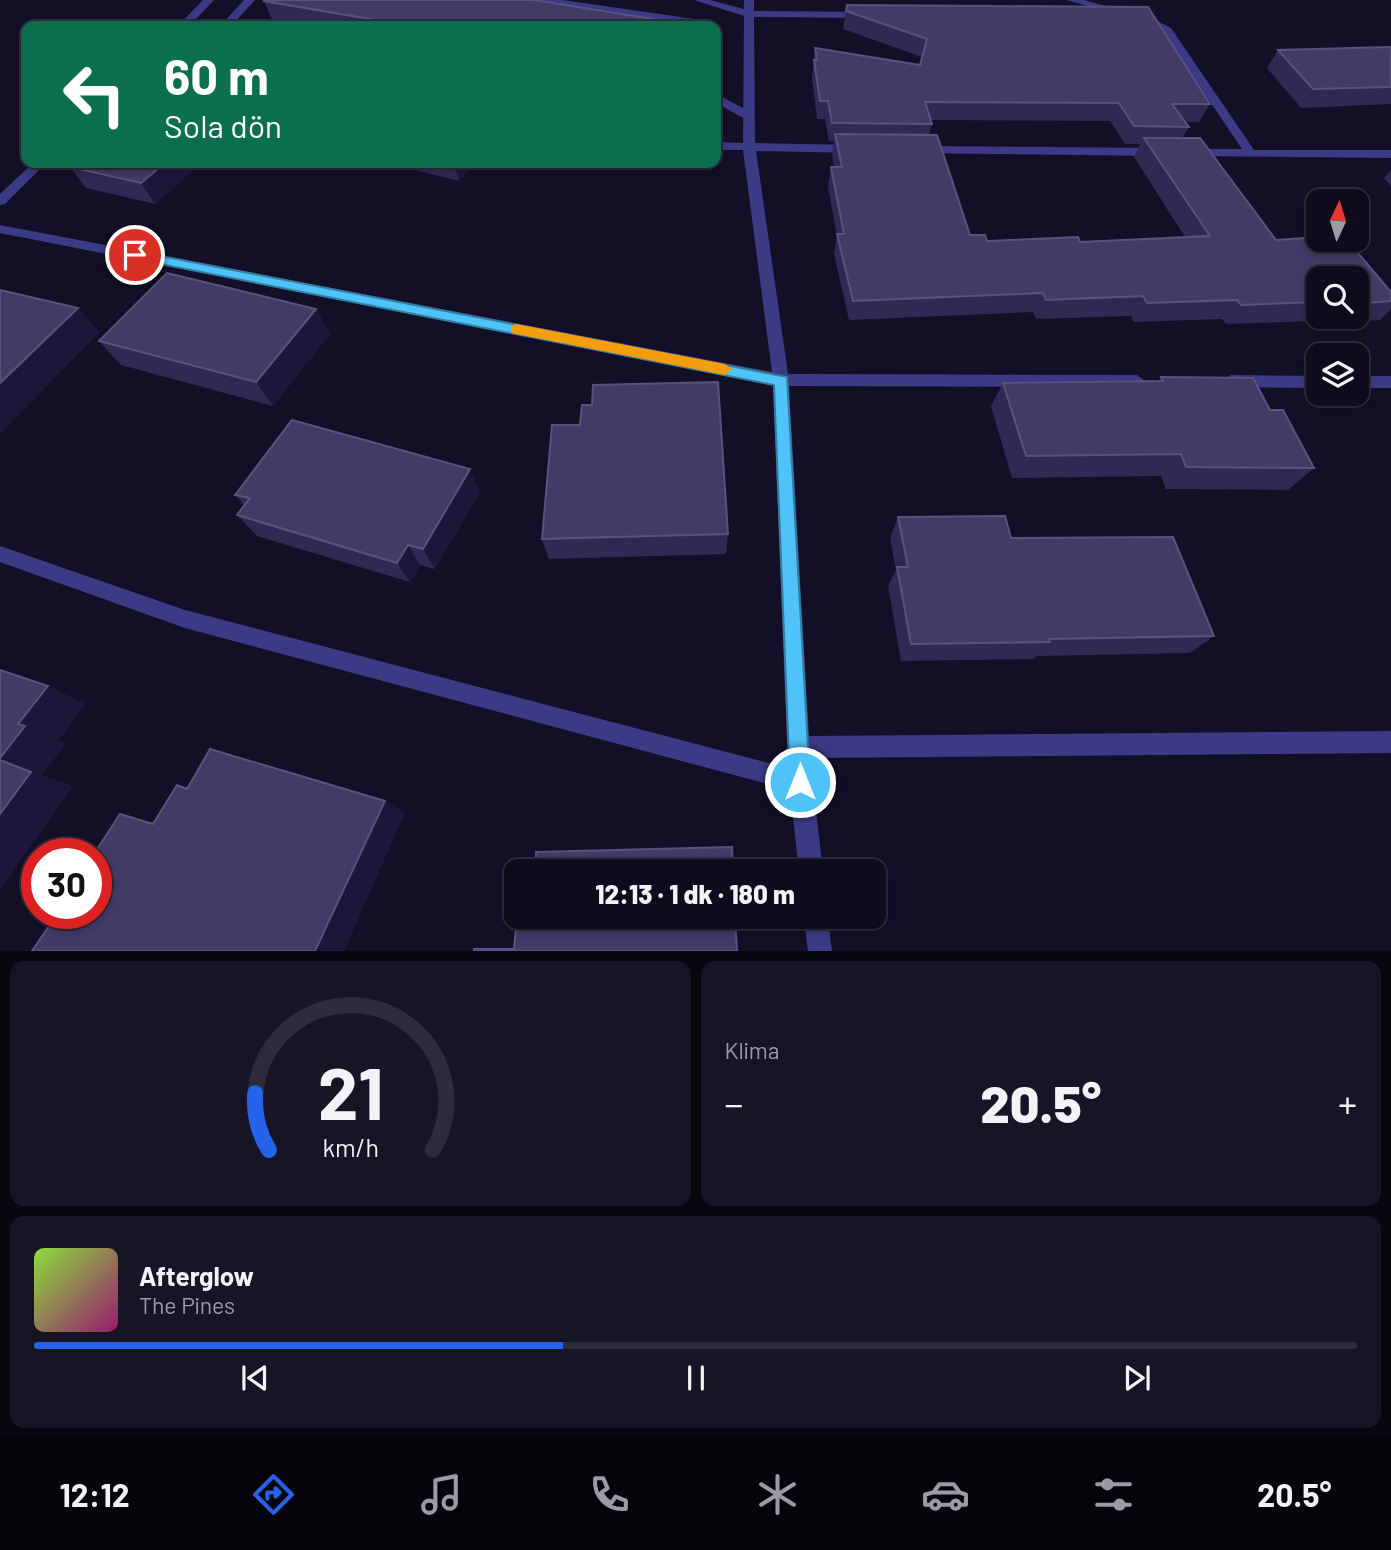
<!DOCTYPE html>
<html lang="tr">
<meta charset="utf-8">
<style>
body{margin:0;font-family:Barlow,sans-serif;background:#171425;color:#f1f3f6;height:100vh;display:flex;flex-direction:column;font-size:26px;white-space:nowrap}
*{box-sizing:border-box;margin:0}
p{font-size:23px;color:#9b9ba3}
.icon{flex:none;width:38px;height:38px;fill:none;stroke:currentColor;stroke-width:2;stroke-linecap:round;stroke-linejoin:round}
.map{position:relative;height:951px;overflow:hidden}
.side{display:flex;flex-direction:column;gap:10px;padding:10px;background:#08060f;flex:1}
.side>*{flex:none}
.hud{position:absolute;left:21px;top:21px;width:700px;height:147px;border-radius:14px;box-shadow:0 4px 10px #0003,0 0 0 2px #2e2b3b;background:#0b6e4f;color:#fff;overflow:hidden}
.needle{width:46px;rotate:4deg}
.tools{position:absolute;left:1306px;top:189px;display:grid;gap:14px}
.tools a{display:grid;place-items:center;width:63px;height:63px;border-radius:14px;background:#0e0b1c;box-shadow:0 4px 10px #0003,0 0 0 2px #2e2b3b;font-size:35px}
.speed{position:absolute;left:21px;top:838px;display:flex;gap:14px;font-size:35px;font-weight:700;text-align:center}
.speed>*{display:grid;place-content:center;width:91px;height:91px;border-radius:50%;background:#0e0b1c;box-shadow:0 4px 10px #0003,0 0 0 2px #2e2b3b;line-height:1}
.speed .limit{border:10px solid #d22;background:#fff;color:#111}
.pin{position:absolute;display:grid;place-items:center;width:60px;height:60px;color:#fff;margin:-30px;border:4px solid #fff;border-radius:50%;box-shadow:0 2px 7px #0007}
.me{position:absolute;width:77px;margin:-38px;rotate:0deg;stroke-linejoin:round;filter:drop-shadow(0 0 5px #0008)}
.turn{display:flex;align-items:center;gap:24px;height:147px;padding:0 28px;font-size:32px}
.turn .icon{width:91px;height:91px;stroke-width:2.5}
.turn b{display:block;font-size:49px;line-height:60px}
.big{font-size:52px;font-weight:800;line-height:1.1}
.side .widget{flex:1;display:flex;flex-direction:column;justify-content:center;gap:10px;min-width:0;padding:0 24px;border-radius:14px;background:#171425}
.side .dial{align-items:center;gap:0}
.dial svg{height:182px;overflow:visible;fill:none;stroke:#2e2b3b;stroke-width:7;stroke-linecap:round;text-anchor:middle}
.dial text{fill:#f1f3f6;stroke:none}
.song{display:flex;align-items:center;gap:21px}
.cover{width:84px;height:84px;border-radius:10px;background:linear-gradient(135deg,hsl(90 70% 55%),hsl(320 70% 35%))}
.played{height:7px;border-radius:4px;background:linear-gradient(90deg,#2563eb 40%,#2e2b3b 40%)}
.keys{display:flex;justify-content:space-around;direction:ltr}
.heat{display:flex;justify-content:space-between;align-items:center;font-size:38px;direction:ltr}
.side .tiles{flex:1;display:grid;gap:10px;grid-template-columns:1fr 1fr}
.widget:last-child{grid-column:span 2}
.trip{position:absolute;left:504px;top:859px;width:382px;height:70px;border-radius:14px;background:#0e0b1c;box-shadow:0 4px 10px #0003,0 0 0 2px #2e2b3b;font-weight:800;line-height:70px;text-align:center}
.dock{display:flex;height:112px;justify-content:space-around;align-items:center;background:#06040b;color:#9b9ba3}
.dock .icon{width:49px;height:49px}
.dock .on{color:#2563eb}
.dock b{font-size:32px;color:#f1f3f6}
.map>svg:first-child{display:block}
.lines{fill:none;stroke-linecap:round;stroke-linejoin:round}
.lane{fill:#3d3a85;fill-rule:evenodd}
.street{fill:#3d3a85;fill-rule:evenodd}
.wall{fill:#312854;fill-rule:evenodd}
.shaded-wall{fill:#1d163a}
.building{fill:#433a66;stroke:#5a527e;stroke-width:2}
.route{fill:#4fc3f7;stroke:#337fa1;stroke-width:2}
.slow{fill:#f59e0b}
</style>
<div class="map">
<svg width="1391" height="952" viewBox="0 0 1391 952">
<rect width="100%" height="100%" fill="#130f26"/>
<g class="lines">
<g class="lane">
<polygon points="244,0 255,0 231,26 220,26"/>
<polygon points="537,0 563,0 708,21 713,24 702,26 542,3"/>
<polygon points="716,94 753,113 755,116 745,119 716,103"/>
</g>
<g class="street">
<polygon points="203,0 214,0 189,26 178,26"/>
<polygon points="694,0 710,0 744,9 744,0 754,0 754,11 868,12 873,15 868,18 754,17 755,143 856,145 862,149 856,153 756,151 788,374 1137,375 1145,381 1137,387 789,386 809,736 1391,731 1391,753 810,758 823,872 799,872 790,790 185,628 0,562 0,546 185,610 788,768 773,385 0,233 0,225 772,372 743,150 716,150 716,142 743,143 744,16"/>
<polygon points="1066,0 1084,0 1127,12 1122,15"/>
<polygon points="1137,15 1145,15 1171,28 1254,150 1391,150 1391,158 1184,156 1184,150 1188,149 1242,149 1163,32 1137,19"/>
<polygon points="919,146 1160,148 1166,152 1160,156 915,153 915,147"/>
<polygon points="33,163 46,163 5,204 0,205 0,194"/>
<polygon points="1231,375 1318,376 1318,388 1231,387 1223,381"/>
<rect x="1356" y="376" width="35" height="12"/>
<polygon points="804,917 828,917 832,952 808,952"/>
</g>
</g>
<g class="wall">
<polygon points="264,1 696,26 305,26 272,20"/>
<path d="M847,5L1210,104L1199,122H1185L1189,127L1182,138L1276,240L1391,292V309L1380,320L1317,324L1314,321L1226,324L1222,319L1134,322L1131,316L1036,319L1033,312L849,320L834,254L837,237L828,187L831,167H834L832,154L834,141H829L825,119H817L812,78L815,48L920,65L922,57L843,29ZM931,120L1110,121L1125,144H1140L1134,157L1185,237L1080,242L987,241L970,235L929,135L932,124ZM1318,278H1356V317H1318Z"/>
<polygon points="1391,47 1391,104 1301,108 1267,68 1278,50"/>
<polygon points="75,163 201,163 155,204 86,188 70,167"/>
<polygon points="388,163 475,163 459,181 406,168 405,166"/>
<polygon points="1391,170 1391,186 1384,178"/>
<polygon points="316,309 330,334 273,406 121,365 99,341"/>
<polygon points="1161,377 1270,410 1314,468 1288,490 1166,489 1161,476 1012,478 991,406 1003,383 1159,381"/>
<polygon points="480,491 435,569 420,565 410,582 257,536 237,515 244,505 235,495"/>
<polygon points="898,517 1011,538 1214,636 1190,653 1037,656 1033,659 901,661 888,586 896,570 890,538"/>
<polygon points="728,534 726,554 549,559 542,539"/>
</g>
<g class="shaded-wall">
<polygon points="165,163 201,163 155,204 141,183"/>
<polygon points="454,163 475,163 459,181"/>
<polygon points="78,308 100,332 0,434 0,383"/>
<polygon points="316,309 330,334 273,406 256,382"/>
<polygon points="470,469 480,491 435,569 423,549"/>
<polygon points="408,545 420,565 410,582 397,563"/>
<polygon points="48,686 86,704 59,740 66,743 42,775 73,786 0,890 0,758 18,724"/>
<polygon points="385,801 405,813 344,951 315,951"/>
</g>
<g class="building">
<polygon points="265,0 534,0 696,26 411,26 264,1"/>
<polygon points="847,5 1148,7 1210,104 1172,104 1189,127 1134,126 1119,103 925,102 932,124 832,123 828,101 820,101 814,60 817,60 815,48 920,65 927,39 846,11"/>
<polygon points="1391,47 1391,87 1313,89 1278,50"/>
<polygon points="835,134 937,135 970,235 985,235 987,241 1078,237 1080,242 1210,236 1144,138 1200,138 1276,240 1318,237 1318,240 1347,240 1391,292 1391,301 1356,304 1356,278 1318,278 1318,302 1241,305 1237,300 1147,303 1143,296 1046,300 1043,293 853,301 837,234 844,234 831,167 842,167"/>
<polygon points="75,163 165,163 141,183 70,167"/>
<polygon points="167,273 316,309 256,382 99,341"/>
<polygon points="0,290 78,308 0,383"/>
<polygon points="1161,377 1253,378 1270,410 1283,410 1314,468 1186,467 1181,454 1026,456 1003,383 1163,381"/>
<polygon points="718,382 728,534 542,539 552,425 580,425 582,405 592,405 593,385"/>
<polygon points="292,420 470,469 423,549 408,545 397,563 237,515 250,498 235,495"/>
<polygon points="1005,516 1011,538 1173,537 1214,636 1049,639 1050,642 911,644 897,567 908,567 898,517"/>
<polygon points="0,670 48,686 18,724 25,726 0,758"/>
<polygon points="210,749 385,801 315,951 32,951 57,914 96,914 96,854 94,854 120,814 153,824 177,785 187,789"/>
<polygon points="0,760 31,772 0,814"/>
<polygon points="732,847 733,872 535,872 536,852"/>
<polygon points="517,917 735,917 737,951 474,951 474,949 514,949"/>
</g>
<polygon class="route" points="135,251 787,377 810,782 807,790 800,793 793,790 790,782 774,385 130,258 130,252"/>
<polygon class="slow" points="516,324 725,364 732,369 725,375 511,333 511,326"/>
</svg>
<div class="tools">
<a><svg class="needle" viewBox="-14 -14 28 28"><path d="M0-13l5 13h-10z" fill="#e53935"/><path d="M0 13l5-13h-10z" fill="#9b9ba3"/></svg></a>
<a><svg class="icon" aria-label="search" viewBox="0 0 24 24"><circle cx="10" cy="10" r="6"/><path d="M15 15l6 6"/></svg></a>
<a><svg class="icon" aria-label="layers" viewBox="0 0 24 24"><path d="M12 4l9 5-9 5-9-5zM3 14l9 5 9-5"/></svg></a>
</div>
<div class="speed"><div class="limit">30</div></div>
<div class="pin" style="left:135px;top:255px;background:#d93025"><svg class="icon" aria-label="arrive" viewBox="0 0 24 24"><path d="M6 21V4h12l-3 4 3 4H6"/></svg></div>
<svg class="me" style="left:800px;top:782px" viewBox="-20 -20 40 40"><circle r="17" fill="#4fc3f7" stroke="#fff" stroke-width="3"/><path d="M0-11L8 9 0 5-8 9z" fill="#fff"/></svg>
<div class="trip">12:13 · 1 dk · 180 m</div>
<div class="hud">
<div class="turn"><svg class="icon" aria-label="left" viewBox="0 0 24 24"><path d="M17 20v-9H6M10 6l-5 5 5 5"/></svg><div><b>60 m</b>Sola dön</div></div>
</div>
</div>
<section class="side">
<div class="tiles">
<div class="widget dial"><svg viewBox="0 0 100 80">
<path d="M14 69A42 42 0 1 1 86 69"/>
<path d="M14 69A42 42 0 0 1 8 44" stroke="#2563eb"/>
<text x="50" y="56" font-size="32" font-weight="700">21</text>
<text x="50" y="72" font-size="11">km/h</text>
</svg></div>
<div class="widget"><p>Klima</p>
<div class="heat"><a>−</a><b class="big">20.5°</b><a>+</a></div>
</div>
<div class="widget">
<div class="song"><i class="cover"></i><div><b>Afterglow</b><p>The Pines</p></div></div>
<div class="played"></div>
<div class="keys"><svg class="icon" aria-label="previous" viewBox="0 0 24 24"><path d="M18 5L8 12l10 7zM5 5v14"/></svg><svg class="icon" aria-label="pause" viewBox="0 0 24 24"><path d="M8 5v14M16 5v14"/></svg><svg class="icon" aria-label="next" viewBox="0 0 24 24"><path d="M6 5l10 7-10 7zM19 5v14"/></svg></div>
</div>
</div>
</section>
<nav class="dock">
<b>12:12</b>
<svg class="icon on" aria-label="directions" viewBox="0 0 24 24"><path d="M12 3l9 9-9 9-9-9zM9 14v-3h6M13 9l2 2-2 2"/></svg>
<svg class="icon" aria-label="music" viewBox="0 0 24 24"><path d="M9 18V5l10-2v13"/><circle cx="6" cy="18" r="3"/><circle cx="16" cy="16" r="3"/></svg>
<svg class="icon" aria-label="phone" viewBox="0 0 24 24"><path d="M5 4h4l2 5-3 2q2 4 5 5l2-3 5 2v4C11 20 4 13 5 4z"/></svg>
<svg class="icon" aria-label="climate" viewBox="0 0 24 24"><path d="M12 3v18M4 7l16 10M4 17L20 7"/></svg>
<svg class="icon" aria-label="car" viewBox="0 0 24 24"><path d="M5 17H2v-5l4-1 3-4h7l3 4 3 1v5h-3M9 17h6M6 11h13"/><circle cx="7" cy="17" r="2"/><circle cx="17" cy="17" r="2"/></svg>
<svg class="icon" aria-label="filters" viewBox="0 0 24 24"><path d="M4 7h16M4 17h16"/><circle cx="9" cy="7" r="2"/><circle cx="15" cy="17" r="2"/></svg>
<b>20.5°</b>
</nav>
